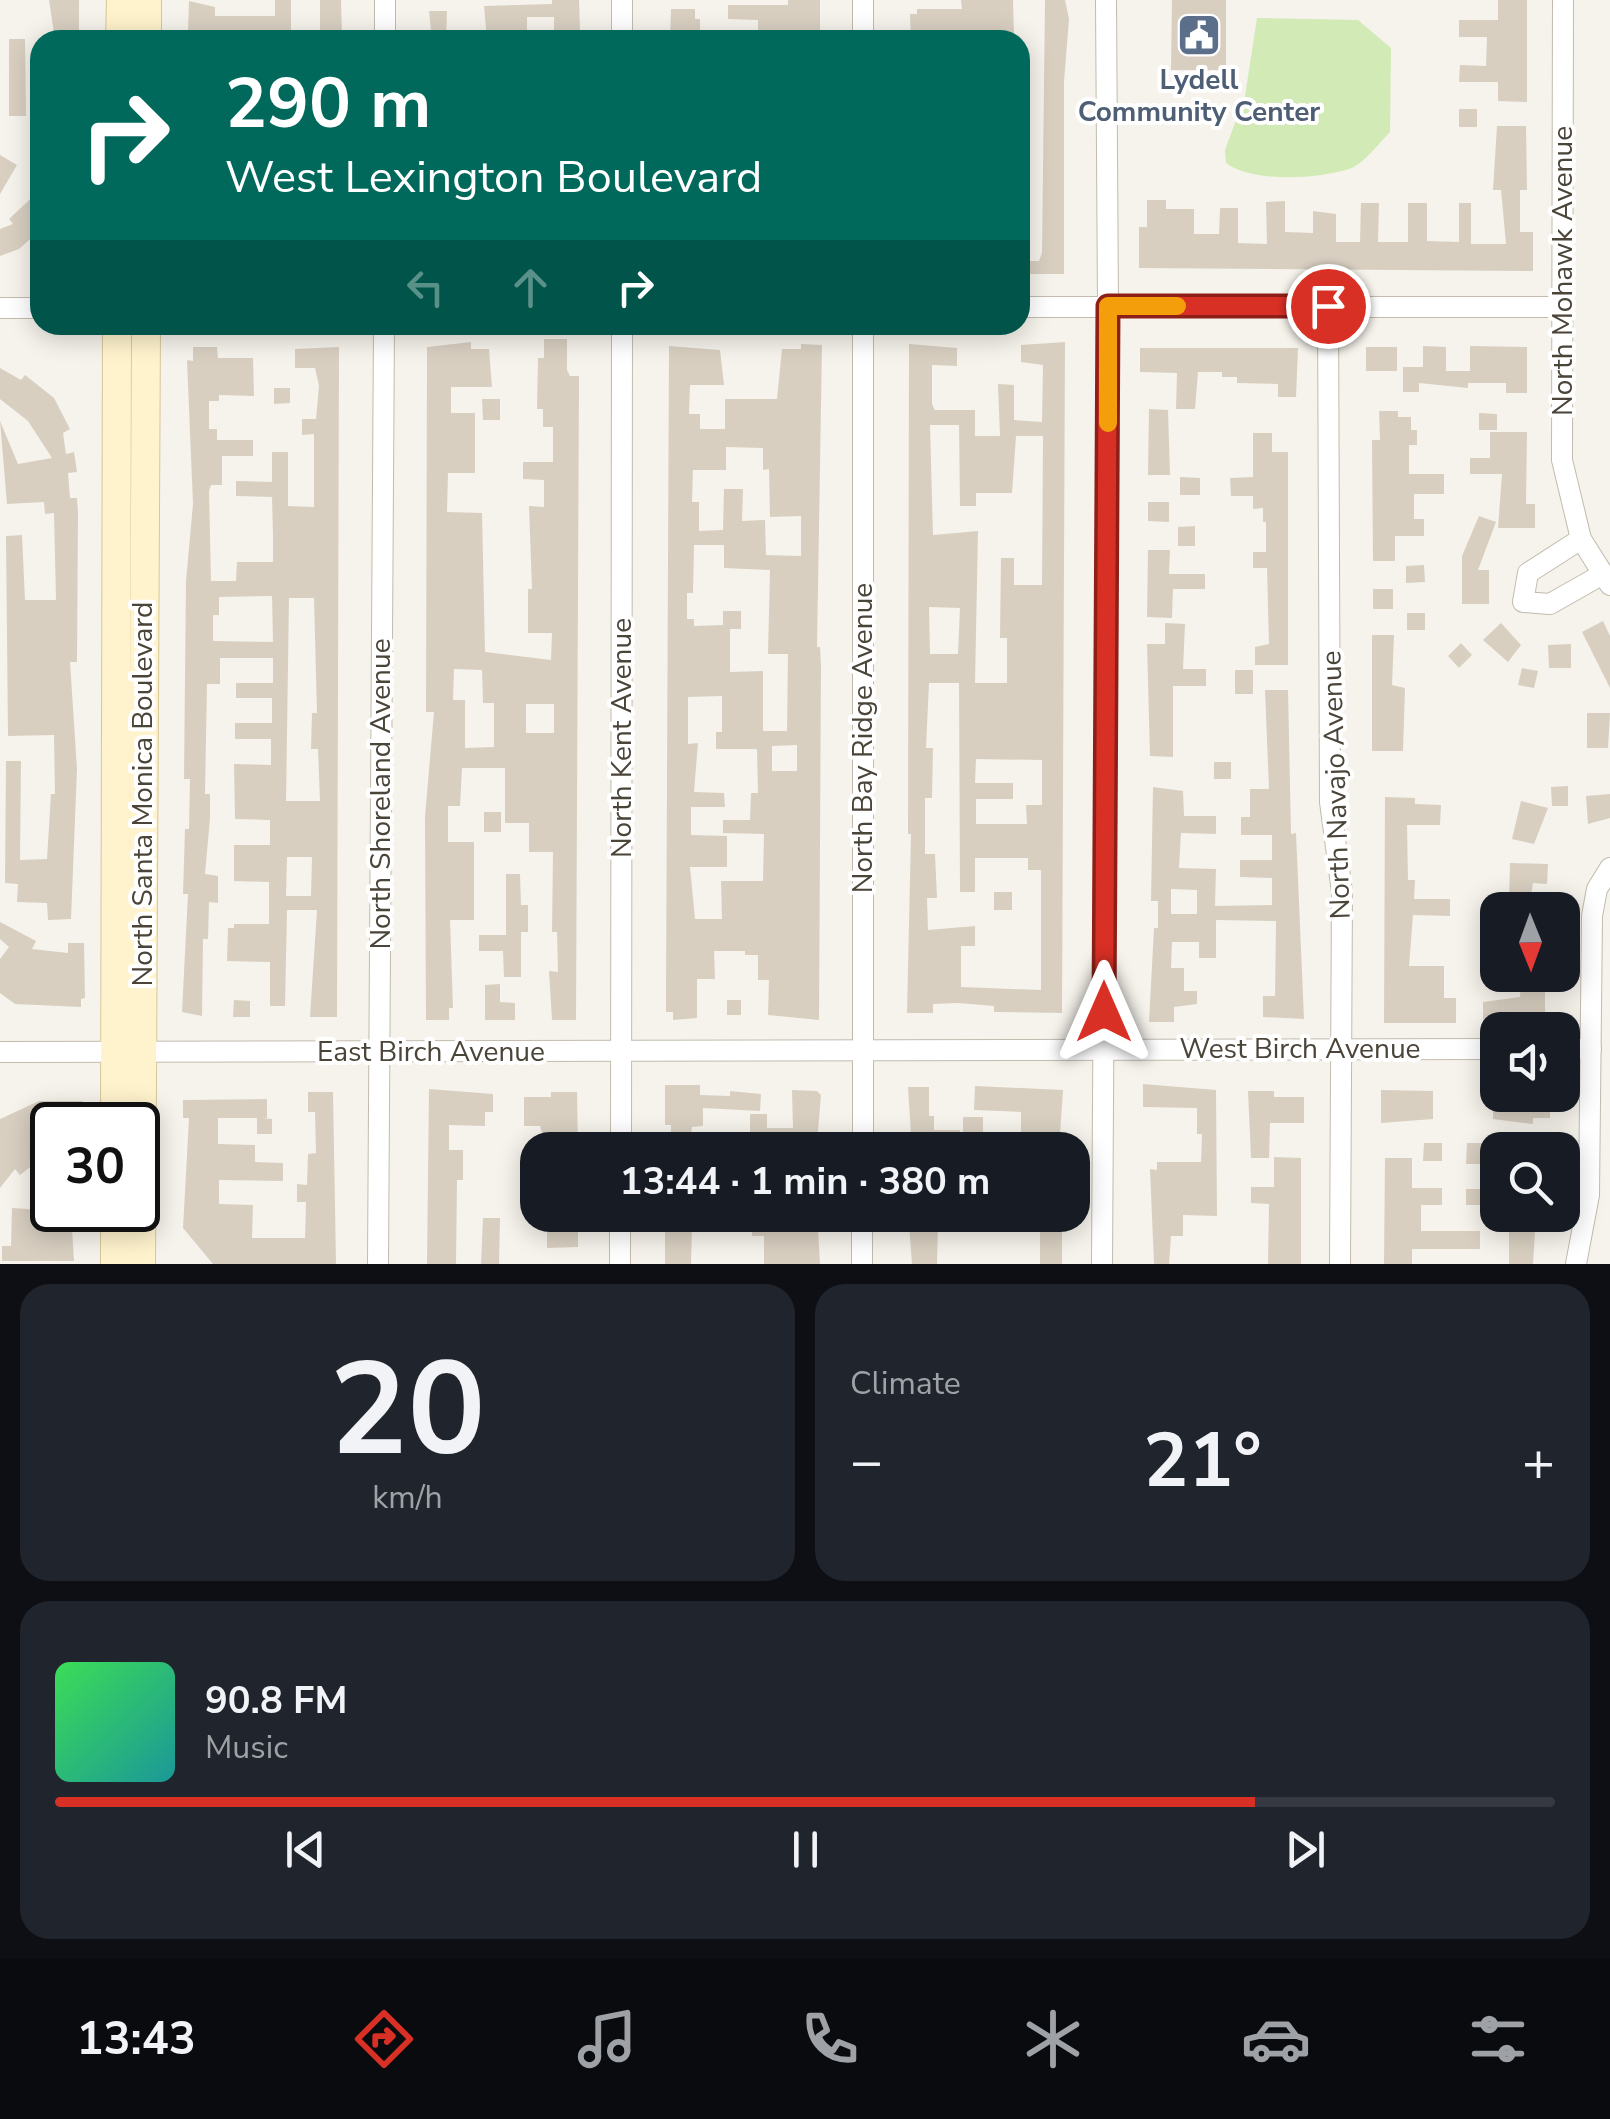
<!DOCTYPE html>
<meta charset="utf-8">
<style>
body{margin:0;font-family:"Nunito Sans",sans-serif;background:#20242c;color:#f1f3f6;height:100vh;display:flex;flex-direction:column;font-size:38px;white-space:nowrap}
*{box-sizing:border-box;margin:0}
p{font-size:32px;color:#9ea1a6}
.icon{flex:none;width:55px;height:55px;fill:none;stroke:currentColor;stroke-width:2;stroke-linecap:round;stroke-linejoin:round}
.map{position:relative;height:1264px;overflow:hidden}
.drawer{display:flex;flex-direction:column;gap:20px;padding:20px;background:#0d0f14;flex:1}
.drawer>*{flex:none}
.hud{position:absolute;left:30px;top:30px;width:1000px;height:305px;border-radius:30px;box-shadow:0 5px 25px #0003;background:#00695c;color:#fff;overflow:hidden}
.needle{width:65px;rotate:179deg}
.buttons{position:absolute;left:1480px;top:892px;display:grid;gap:20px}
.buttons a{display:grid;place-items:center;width:100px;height:100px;border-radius:20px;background:#171b24;box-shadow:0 5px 25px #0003;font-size:50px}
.speed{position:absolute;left:30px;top:1102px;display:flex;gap:20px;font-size:50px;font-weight:700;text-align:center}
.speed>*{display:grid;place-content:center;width:130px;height:130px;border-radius:50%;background:#171b24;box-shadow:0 5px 25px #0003;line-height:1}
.speed .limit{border:5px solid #111;border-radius:15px;background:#fff;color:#111}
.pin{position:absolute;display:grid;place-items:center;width:85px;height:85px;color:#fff;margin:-42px;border:5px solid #fff;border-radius:50%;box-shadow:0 2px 10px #0007}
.me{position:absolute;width:110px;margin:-55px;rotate:0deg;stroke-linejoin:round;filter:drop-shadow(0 0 8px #0008)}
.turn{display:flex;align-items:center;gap:35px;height:210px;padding:0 30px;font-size:45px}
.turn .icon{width:130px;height:130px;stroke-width:2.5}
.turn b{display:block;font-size:70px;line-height:85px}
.lanes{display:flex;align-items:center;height:95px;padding:0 30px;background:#0003;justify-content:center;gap:50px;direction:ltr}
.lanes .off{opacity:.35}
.big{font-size:75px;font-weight:700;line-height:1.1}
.drawer .widget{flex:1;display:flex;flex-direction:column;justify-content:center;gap:15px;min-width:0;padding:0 35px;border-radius:30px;background:#20242c}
.drawer .dial{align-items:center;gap:0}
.dial b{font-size:130px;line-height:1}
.song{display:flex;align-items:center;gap:30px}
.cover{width:120px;height:120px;border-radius:15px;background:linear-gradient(135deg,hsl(130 70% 55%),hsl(180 70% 35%))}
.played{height:10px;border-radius:5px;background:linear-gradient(90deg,#d93025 80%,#363941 80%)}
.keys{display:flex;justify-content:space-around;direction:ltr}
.heat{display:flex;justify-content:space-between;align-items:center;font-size:55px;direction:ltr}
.drawer .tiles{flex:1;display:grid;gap:20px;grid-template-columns:1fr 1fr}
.widget:last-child{grid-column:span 2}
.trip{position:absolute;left:520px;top:1132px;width:570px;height:100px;border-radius:30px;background:#171b24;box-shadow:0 5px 25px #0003;font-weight:700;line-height:100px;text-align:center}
.menu{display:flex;height:160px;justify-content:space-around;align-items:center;background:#090b0e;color:#9ea1a6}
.menu .icon{width:70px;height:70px}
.menu .on{color:#d93025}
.menu b{font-size:45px;color:#f1f3f6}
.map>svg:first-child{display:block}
.green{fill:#d2eab5}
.building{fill:#d8cfc1;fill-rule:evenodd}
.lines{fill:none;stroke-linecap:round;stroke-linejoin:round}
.street-casing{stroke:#c2bbae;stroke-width:22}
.secondary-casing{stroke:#d6c79b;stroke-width:30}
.street{stroke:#fff;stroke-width:20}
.secondary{stroke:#fff3cd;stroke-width:28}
.route-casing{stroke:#8d1f18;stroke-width:25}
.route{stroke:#d93025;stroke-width:18}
.slow{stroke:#f59e0b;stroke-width:18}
.labels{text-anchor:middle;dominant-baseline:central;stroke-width:8;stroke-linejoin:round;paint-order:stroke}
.service-label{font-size:28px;font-weight:bold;fill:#4e5e75;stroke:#fff}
.street-label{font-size:28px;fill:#4b4439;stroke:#fff}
</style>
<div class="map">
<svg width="1610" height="1264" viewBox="0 0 1610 1264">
<rect width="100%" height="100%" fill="#f6f3ec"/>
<path class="green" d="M1257,18L1358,20L1391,48L1390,132C1379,143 1363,165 1349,169C1317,179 1252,183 1226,163L1225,150L1245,96Z"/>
<g class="building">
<polygon points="49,0 79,0 79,40 55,40"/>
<polygon points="275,0 291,0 291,40 239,40 239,31 212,31 212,40 192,40 192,31 188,31 189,1 215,7 215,16 275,16"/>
<polygon points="320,0 341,0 342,36 320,36"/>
<polygon points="552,0 579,0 580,30 554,31 554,17 527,17 527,40 487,40 484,6 552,4"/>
<polygon points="788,0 820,0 820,31 815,31 815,40 758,40 758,20 728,19 728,5 788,5"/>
<polygon points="961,0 1013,0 1014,36 997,36 997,31 932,31 931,40 911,40 910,14 917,14 917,9 962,9"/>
<polygon points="1045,0 1065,0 1069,19 1064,82 1064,274 1020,274 1020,261 1039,261 1042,253"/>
<polygon points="1172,0 1226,0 1226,70 1171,70"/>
<polygon points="1498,0 1527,0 1527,102 1498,101 1498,82 1459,82 1460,65 1486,66 1487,37 1459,37 1459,20 1498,20"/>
<polygon points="671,9 695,9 695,19 700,19 700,40 670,40"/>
<polygon points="429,11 447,11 446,40 432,40"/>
<polygon points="9,39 25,39 26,116 9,116"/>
<rect x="1459" y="109" width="18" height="18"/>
<polygon points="1497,126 1526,126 1527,190 1520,190 1520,232 1533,232 1533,271 1139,268 1139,227 1147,227 1147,200 1166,200 1166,209 1194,209 1194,234 1219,234 1220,208 1238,208 1238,243 1267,244 1266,202 1285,201 1285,232 1313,233 1313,211 1336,214 1336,242 1360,242 1361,203 1379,203 1378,242 1408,242 1408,203 1427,203 1427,241 1459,242 1459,203 1471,203 1471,244 1506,244 1501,190 1493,190"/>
<polygon points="0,155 17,165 0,194"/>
<polygon points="40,190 40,230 19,249 0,256 0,229 13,224 9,219"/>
<path d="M544,339H567V370L570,376H579L576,1020H552L549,971L558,972L557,932H552L553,852H529V823H505V768H462L460,806H448V842H474V920H450L453,1008H449V1020H426L425,817L434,712H426L427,347L471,342V349H489L492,387H451V413H475V473H448L447,512L482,513L485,652L551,660L552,633H528V589H532L529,506L544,507V480L523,479V462H553V427H543V409H537L538,358H544ZM454,669L482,670L483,703H494V747L465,748V700H453ZM526,704H554V733H526Z"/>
<path d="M1065,342L1062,1013L994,1012V1006L958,1003L933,1004V1013H907L911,834H908L909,344L957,348V366L932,365V404L935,410H975V436H1000L998,384L1014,385V420L1042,422L1043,365L1021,362V345ZM930,425H959L960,506H976V493H1012L1016,436H1043L1042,585H1014V558H1001L1000,638H1007V683H975L978,531L933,535ZM929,607L960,608L958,654H930ZM929,683H959L960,892H975V858H1028V870H1041V990L961,987V946H975V926L928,930L927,898H937L935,854H925V798H932L933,748H926ZM976,759L1042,760V805H1026L1027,824H976V799H1013V783H975Z"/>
<path d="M801,344L822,345L817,647H820L821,666L819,1020L768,1015L769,980H758V955H745V951H714L715,979H697V1018L673,1020V1012H666V993L669,346L720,350L724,385H690L689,414H700V429H725V399H777L782,349H801ZM726,447L763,448V470L769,469L770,517L801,516V556L766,555L765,520L742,521L743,489H724L723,530L699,531V502H692L693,470H726ZM694,545H724V568L770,570L768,654H788L787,731H763V671L730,672V629H741V611H723V625L694,626V619H687V593H693ZM722,696V732H716V749H757L758,793H751L750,820H723V833L764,834L763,881H721L722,919H695L690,867H727V836L691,835V807H725L724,793L694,792L698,743L688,744V697ZM797,745V771H772V746Z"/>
<polygon points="1423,346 1446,347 1446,371 1470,371 1470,346 1527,347 1527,393 1506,393 1506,383 1468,383 1468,388 1419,383 1419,392 1403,392 1403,367 1423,367"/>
<path d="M193,347H217L218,358H253L254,396L219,395V401H209V429H217V440H253V456H222V485H211L209,491L211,581H236L237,562H273V536L272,497L236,496V481L272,482V452H288V506L314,507V434L302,435V419H316L319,386L315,368H295V349L339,347L337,1017H310L317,910H287L285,1006H270V962L227,961L228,928H234V924H269V882L234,881V845H270V820L235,819L234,764L271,765V739H235V723H272V698H236V683H273V658H220V684H207L205,794H210V818L205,874L218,876V903L209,902L208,939H203L202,1016L182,1012L188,894H183L185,829H189L190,779H184L186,581L193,504L187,360L193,361ZM272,596L273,642L213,641V615H219V597ZM289,598H314L317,713H312L311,749H318L320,801H286ZM287,857H312L311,896H286Z"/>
<rect x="1366" y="347" width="31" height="24"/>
<polygon points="1140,348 1298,348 1296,397 1278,397 1278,384 1237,383 1237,377 1222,377 1222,372 1198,372 1195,409 1176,409 1177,373 1140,372"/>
<polygon points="0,368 21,380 25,375 54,398 70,429 63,433 66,454 74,452 77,472 68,473 70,498 77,498 78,512 77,662 70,662 77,769 71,919 48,920 47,903 17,902 18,884 5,883 6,761 21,761 20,860 47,859 51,794 55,794 54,735 8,736 6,536 22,535 25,600 56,600 54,513 45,514 44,502 7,504 0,421 18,464 52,458 28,421 0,399"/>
<polygon points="274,388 290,388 290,403 274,404"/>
<polygon points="482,399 500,399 500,420 483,420"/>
<polygon points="1149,409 1168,410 1170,475 1148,475"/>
<polygon points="1379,411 1398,411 1398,417 1411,417 1411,430 1417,430 1417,445 1409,445 1409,474 1444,474 1444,494 1414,494 1414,519 1424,519 1424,536 1395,536 1395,561 1373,561 1372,440 1380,440"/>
<polygon points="1479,413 1497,414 1497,430 1479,430"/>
<polygon points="1490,432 1527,432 1526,504 1535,504 1535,528 1498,528 1502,474 1470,474 1470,458 1490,458"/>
<polygon points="1253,433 1272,433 1272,452 1288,452 1288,665 1255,665 1255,647 1269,644 1267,568 1253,568 1253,552 1266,552 1266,522 1263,522 1263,508 1253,509 1253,496 1231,496 1230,478 1253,477"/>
<polygon points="1180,477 1200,478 1200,495 1180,495"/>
<polygon points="1148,502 1169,502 1169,522 1148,521"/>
<polygon points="1479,516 1496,522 1478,570 1489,570 1489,604 1462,604 1462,556"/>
<polygon points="1195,526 1195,546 1178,546 1178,527"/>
<polygon points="1148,550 1170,550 1169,574 1205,574 1205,589 1173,589 1172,618 1147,617"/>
<polygon points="1424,565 1425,582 1406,583 1406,566"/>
<rect x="1373" y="589" width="20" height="20"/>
<rect x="1407" y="613" width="18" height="17"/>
<polygon points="1603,621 1610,636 1610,688 1582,632"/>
<polygon points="1165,623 1185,624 1183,669 1206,669 1206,686 1173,686 1173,757 1150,756 1147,644 1165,644"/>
<polygon points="1501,623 1521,645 1508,662 1483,640"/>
<polygon points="1372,635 1394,635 1392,685 1405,688 1403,751 1372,751"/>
<polygon points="1461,643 1472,655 1459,668 1448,656"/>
<polygon points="1571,644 1571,668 1549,668 1548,645"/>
<polygon points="1522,668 1538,671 1534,688 1518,685"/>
<rect x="1235" y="670" width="18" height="24"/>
<path d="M1265,690H1288L1291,834L1296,833L1304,1019L1263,1017V996H1275L1276,921L1216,920V958H1199V942H1172L1171,968H1184V991H1197V1004L1174,1007V1022H1149L1154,928H1158V901H1151L1153,787L1183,791L1184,816H1216V834L1181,833L1179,868L1216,869L1215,906L1272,905V878L1240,877V860H1272V835H1241V817H1250V789H1269ZM1171,889L1197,890V914H1171Z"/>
<polygon points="1587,713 1610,713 1608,748 1587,748"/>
<rect x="1214" y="762" width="17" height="17"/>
<polygon points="1568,786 1568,806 1552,806 1551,787"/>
<polygon points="1610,794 1610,818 1588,824 1586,796"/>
<polygon points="1385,797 1415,798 1415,804 1441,805 1440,825 1407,825 1408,880 1415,880 1414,899 1450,899 1450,916 1413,915 1409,966 1444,966 1444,998 1456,998 1456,1023 1384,1023"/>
<polygon points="1521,801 1548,808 1534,844 1512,839"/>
<rect x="484" y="812" width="17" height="20"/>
<polygon points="1510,863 1548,864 1547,884 1533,883 1530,901 1509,900"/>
<polygon points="506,874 520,874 521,905 528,905 528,932 521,932 521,977 504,977 503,951 479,951 479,935 506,935"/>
<rect x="994" y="892" width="18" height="18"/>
<polygon points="0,922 36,941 32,949 68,953 68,943 84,943 85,998 81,999 81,1007 15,1004 0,993 0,959 9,947 0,939"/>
<polygon points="1521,975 1545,975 1545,1021 1483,1022 1483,1002 1520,997"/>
<polygon points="500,984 500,1002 515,1003 515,1020 485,1020 485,985"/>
<polygon points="234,1000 250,1001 250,1017 233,1017"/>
<rect x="727" y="1000" width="14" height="15"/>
<polygon points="1143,1084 1216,1090 1217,1216 1183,1215 1183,1236 1171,1236 1169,1264 1154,1264 1150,1169 1157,1170 1157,1162 1201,1162 1202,1134 1197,1134 1197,1108 1143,1107"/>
<polygon points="665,1085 700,1085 700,1095 730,1096 730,1091 761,1094 760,1111 703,1108 703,1126 692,1127 690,1142 671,1142 671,1125 665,1125"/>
<polygon points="975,1086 1063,1090 1059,1149 1021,1149 1021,1112 974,1110"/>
<polygon points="908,1087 929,1087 929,1116 934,1116 934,1130 960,1130 960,1146 912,1150"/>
<polygon points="429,1089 493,1094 493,1112 485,1112 485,1126 449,1125 449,1150 463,1150 463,1180 457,1180 456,1264 427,1264"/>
<polygon points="792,1090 817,1091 821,1095 817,1142 765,1142 766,1150 750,1150 750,1114 767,1114 767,1128 793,1128"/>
<polygon points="1381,1090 1433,1091 1433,1119 1381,1123"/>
<polygon points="1248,1091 1274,1091 1274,1097 1304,1097 1304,1123 1270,1123 1269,1158 1251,1158"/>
<polygon points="308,1092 333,1092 336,1264 213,1264 183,1228 189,1118 183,1118 183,1100 267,1099 267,1118 261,1118 272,1119 272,1134 257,1134 257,1118 218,1118 218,1144 255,1145 255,1162 283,1163 283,1181 219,1180 219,1204 253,1205 252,1238 305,1238 306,1202 297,1202 297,1184 307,1185 308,1154 316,1153 315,1112 308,1112"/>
<polygon points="551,1092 577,1092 578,1147 546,1146 540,1126 524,1126 524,1097 551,1097"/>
<polygon points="1511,1095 1550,1096 1550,1118 1533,1118 1533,1124 1493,1119 1493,1100 1511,1099"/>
<polygon points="39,1101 83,1101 83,1125 44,1125 52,1143 52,1158 40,1164 39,1160 20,1175 15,1169 0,1188 0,1119"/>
<rect x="963" y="1117" width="20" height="17"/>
<polygon points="1424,1143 1442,1143 1442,1161 1423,1161"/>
<polygon points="1467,1143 1485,1143 1485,1164 1466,1164"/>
<polygon points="1274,1157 1301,1158 1301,1264 1268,1264 1269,1204 1251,1203 1251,1187 1274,1187"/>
<polygon points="1385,1158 1412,1158 1412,1188 1442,1188 1442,1205 1421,1205 1421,1231 1480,1231 1480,1249 1412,1249 1412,1264 1384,1264"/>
<polygon points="1466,1189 1484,1189 1483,1205 1466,1205"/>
<polygon points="12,1208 71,1212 74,1261 2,1261 2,1246 11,1246"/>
<rect x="1040" y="1215" width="22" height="49"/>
<polygon points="1502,1215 1536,1215 1533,1264 1509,1264 1509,1229 1502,1229"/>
<polygon points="752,1216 771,1216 771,1229 818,1229 820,1264 764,1264 764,1236 752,1236"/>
<polygon points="483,1218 500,1218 499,1264 481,1264"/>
<polygon points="909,1224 938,1224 937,1264 912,1264"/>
<polygon points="547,1225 578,1225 578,1247 547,1248"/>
<polygon points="665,1227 692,1227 691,1264 665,1264"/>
</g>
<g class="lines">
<g class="street-casing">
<g id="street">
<polyline points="622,0 622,40"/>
<polyline points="1563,0 1562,460 1581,539 1610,585"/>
<polyline points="385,40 385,0"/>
<polyline points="863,40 863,0"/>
<polyline points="1328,306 1330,802 1342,892 1340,1264"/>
<polyline points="1020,307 1563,307"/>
<polyline points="0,308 40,308"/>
<polyline points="1581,539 1528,573 1523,602 1550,604 1603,574"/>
<polyline points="1562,1049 1591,1049"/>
<polyline points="0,1052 1498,1049"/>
<polyline points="621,1150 622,325"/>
<polyline points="863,1150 863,325"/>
<polyline points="378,1264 384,325"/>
<polyline points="620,1264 620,1215"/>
<polyline points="862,1264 862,1215"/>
<polyline points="1102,1264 1108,306 1106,0"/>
<polyline points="1576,1264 1589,1195 1592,916 1597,889 1610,868"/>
</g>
</g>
<g class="secondary-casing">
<g id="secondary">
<polyline points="120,40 121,0"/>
<polyline points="147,40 147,0"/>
<polyline points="115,1125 117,325"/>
<polyline points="115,1264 115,1210"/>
<polyline points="141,1264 146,325"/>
</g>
</g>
<use href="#street" class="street"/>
<use href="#secondary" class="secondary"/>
</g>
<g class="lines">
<g class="route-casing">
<polyline id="route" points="1104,1012 1108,306 1328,306"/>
</g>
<use href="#route" class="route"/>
<polyline class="slow" points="1108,423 1108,306 1177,306"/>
</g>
<defs>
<g id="civic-square" transform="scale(2.25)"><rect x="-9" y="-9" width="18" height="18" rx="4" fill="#5c6f8a" stroke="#fff"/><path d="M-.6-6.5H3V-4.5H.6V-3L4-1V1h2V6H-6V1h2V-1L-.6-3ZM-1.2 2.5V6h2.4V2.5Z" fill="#fff"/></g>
</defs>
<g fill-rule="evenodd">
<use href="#civic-square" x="1199" y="35"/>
</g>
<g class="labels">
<g class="service-label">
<text x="1199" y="80">Lydell<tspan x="1199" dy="32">Community Center</tspan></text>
</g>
<g class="street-label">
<text transform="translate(1563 271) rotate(-90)">North Mohawk Avenue</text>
<text transform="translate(622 738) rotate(-90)">North Kent Avenue</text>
<text transform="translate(863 738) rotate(-90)">North Bay Ridge Avenue</text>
<text transform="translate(1336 785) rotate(-92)">North Navajo Avenue</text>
<text transform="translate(143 794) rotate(-90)">North Santa Monica Boulevard</text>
<text transform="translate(381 794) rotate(-90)">North Shoreland Avenue</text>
<text x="1300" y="1049">West Birch Avenue</text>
<text x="431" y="1052">East Birch Avenue</text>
</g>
</g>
</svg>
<div class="buttons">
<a><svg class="needle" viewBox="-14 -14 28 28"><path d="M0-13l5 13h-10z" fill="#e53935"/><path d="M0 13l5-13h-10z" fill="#9ea1a6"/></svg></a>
<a><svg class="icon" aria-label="sound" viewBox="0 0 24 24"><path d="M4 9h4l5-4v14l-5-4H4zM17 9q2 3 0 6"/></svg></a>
<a><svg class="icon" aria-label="search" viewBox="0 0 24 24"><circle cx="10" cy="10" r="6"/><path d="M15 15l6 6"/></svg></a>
</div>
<div class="speed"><div class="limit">30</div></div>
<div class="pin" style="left:1328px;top:306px;background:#d93025"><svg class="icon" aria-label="arrive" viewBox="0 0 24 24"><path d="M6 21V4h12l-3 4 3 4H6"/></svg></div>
<svg class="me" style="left:1104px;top:1012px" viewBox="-20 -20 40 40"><path d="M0-17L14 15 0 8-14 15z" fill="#d93025" stroke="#fff" stroke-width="4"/></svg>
<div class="trip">13:44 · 1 min · 380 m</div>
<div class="hud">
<div class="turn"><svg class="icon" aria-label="right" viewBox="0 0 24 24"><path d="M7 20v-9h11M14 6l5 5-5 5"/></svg><div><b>290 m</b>West Lexington Boulevard</div></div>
<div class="lanes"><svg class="icon off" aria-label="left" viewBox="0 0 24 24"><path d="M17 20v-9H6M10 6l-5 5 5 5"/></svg><svg class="icon off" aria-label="ahead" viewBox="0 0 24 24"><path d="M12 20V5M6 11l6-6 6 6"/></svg><svg class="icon" aria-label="right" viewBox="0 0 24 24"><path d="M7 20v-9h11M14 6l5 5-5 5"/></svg></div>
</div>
</div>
<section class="drawer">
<div class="tiles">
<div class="widget dial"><b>20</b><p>km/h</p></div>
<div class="widget"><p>Climate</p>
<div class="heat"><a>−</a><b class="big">21°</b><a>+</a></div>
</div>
<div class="widget">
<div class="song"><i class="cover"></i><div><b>90.8 FM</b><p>Music</p></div></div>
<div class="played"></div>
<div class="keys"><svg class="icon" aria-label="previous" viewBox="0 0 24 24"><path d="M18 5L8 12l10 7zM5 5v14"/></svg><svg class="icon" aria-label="pause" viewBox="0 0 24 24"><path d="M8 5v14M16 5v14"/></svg><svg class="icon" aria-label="next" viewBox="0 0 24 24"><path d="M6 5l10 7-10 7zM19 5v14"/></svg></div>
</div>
</div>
</section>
<nav class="menu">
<b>13:43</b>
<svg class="icon on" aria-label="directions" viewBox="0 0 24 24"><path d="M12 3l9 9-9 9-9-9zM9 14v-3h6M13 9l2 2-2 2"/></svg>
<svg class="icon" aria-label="music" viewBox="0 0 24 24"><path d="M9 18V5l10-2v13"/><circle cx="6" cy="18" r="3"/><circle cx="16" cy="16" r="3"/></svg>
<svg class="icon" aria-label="phone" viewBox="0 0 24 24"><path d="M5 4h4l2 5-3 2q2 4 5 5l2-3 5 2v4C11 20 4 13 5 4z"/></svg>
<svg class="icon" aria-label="climate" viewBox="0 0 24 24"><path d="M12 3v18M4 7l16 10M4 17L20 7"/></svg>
<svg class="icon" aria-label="car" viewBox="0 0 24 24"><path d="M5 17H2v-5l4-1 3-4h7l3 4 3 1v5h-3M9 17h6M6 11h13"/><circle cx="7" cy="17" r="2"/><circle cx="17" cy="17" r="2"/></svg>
<svg class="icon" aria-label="filters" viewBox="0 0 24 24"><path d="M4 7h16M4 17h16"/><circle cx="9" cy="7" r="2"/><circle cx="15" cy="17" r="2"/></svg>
</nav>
